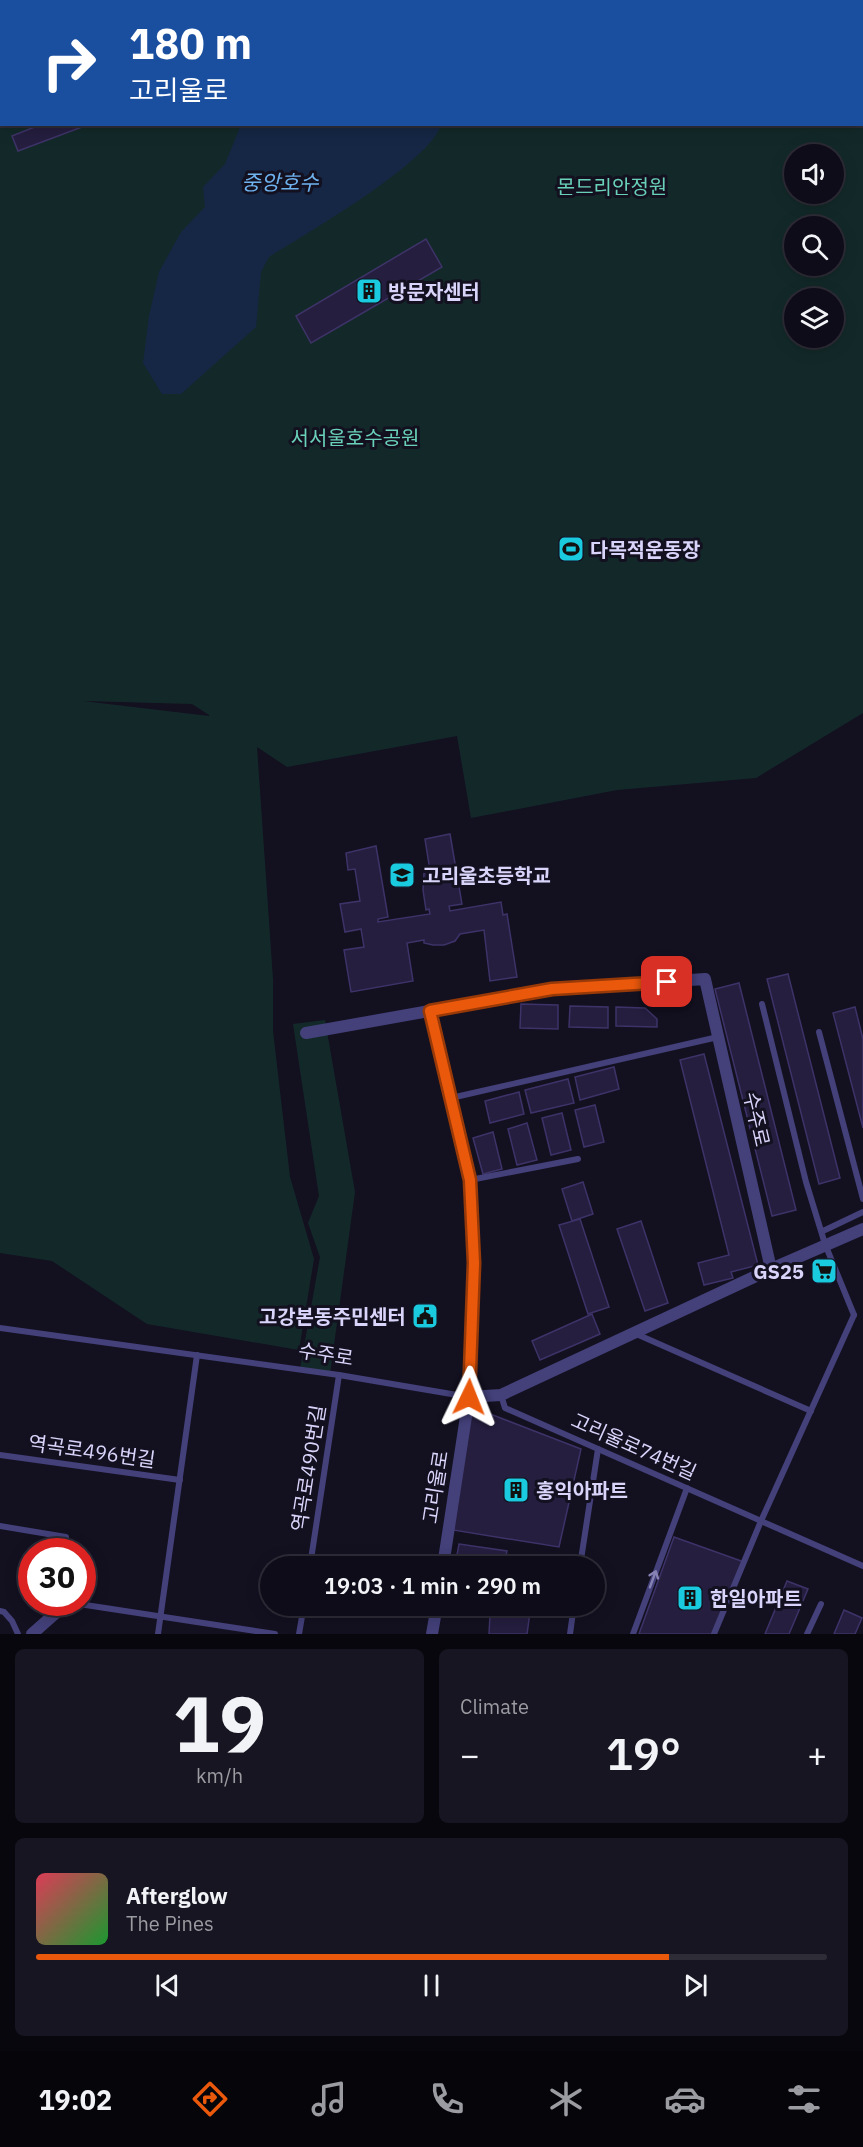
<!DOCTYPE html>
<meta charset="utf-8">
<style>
body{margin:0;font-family:"IBM Plex Sans","Noto Sans KR",sans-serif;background:#171521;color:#f1f3f6;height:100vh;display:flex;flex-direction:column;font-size:22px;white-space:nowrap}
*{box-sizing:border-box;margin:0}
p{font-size:20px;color:#9b9ba2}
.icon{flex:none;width:33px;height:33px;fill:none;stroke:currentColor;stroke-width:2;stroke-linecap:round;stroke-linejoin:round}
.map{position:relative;height:1634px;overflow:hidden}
.sheet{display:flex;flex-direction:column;gap:15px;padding:15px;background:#08070d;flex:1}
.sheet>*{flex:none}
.guide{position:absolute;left:0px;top:0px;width:864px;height:126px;box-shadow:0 3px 15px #0003,0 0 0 2px #2e2c37;background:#1a4fa0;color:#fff;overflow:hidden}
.buttons{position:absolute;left:784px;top:144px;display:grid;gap:12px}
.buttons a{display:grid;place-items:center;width:60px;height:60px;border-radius:50%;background:#0e0c18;box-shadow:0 3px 15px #0003,0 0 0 2px #2e2c37;font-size:30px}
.speed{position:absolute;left:18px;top:1538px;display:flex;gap:12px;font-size:30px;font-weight:700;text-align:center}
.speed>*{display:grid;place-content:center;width:78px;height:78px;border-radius:50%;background:#0e0c18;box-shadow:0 3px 15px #0003,0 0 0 2px #2e2c37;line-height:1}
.speed .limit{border:9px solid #d22;background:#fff;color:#111}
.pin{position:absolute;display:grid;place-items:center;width:51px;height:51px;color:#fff;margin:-26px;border-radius:12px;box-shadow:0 3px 9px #0006}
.me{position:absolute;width:66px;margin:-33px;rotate:2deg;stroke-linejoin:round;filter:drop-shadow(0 0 4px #0008)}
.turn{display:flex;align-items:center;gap:21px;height:126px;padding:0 30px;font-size:27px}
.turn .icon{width:78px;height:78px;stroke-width:2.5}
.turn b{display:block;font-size:42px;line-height:51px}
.big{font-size:45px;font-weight:600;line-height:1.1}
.sheet .widget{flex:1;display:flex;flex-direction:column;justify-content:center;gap:9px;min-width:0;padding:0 21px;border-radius:9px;background:#171521}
.sheet .dial{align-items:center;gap:0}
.dial b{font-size:78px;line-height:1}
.song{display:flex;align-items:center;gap:18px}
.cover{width:72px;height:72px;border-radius:9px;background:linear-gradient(135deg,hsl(350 70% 55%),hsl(130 70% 35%))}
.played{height:6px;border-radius:3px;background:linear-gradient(90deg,#ea580c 80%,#2e2c37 80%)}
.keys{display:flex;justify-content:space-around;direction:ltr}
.heat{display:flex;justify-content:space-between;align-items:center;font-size:33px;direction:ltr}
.sheet .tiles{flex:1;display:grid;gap:15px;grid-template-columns:1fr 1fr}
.widget:last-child{grid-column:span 2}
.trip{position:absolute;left:260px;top:1556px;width:345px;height:60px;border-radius:30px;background:#0e0c18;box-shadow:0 3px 15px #0003,0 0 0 2px #2e2c37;font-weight:600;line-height:60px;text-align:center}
.tab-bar{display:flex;height:96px;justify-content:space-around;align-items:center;background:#06050a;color:#9b9ba2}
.tab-bar .icon{width:42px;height:42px}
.tab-bar .on{color:#ea580c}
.tab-bar b{font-size:27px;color:#f1f3f6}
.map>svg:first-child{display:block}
.green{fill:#132929;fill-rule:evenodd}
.water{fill:#152745}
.building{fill:#251e3f;stroke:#3e3368;stroke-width:1.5}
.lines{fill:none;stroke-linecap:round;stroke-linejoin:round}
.lane{stroke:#43407a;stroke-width:6}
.street{stroke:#43407a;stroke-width:12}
.oneway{stroke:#8683b4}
.route-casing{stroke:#983908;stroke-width:15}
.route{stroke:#ea580c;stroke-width:10}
.labels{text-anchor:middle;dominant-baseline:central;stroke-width:6;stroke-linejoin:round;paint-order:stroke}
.park-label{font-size:20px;fill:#69d1b8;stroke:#131020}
.poi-label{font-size:20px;font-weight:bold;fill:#d8d4fa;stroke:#131020;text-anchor:start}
.street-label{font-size:20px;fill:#d8d4fa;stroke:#131020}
.water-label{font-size:21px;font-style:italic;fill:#6eb2ee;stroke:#131020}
</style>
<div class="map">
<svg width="863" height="1634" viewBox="0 0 863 1634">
<rect width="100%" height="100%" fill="#131020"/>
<g class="green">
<polygon points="200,0 854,0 855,1 199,2"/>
<path d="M0,34L2,124H862L863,36V713L756,778L617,790L471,818L457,736L287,767L257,747L273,979V1031L290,1177L314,1259L299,1350L147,1324L52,1261L0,1253ZM795,154H834V194H795ZM795,226H834V266H795ZM795,298H834V338H795ZM83,701L192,704L209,715V716Z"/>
<polygon points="325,1020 355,1192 330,1374 300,1369 320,1257 308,1223 319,1196 293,1024"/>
</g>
<path class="water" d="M241,125H441C429,163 307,233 269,257L261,272L256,327L181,394H162L143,363L149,316L159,272L181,232L205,207L203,187L225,164Z"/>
<g class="building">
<polygon points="42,124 90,124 18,151 12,136"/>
<polygon points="426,239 442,267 311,343 296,316"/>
<polygon points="450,834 462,904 449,906 450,911 501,902 503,915 507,914 517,977 490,981 484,930 460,934 455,941 444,945 433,945 424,943 424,940 407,943 413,981 351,992 344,950 364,947 361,929 345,932 340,904 360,901 355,869 348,870 346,853 376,846 388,917 378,919 378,922 430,914 429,909 426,910 423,890 424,873 430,871 425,839"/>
<polygon points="788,974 840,1178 819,1184 767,979"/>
<polygon points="739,983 796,1210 772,1216 715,989"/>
<polygon points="521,1004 558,1005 558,1029 520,1028"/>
<polygon points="570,1006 608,1007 608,1028 569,1027"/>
<polygon points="616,1007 645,1008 657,1019 657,1027 616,1026"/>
<polygon points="855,1007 863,1039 863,1128 833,1013"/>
<polygon points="704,1054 758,1265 731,1272 733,1278 704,1285 698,1263 729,1255 680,1060"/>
<polygon points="614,1067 619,1089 580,1100 575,1077"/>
<polygon points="568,1079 574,1103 531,1113 525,1090"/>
<polygon points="519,1092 524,1114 490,1123 485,1101"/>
<polygon points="595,1105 604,1142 584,1147 575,1110"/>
<polygon points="562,1113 571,1150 551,1155 542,1118"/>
<polygon points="527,1123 537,1160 517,1165 508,1129"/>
<polygon points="493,1132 502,1169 483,1174 473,1138"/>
<polygon points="583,1182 593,1214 572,1221 562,1189"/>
<polygon points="580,1219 609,1307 588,1314 559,1225"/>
<polygon points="641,1221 668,1303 645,1311 617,1229"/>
<polygon points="592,1314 600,1334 540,1360 532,1341"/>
<polygon points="472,1407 581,1449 559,1547 453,1530"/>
<polygon points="674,1537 744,1562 714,1634 639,1634"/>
<polygon points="459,1544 507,1551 504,1566 455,1566"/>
<polygon points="787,1581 808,1589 789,1634 765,1634"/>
<polygon points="448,1605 531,1605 527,1634 489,1634 490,1615 447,1609"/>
<polygon points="844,1610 862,1618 855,1634 834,1634"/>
</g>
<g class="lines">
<g class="lane">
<polyline points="762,1004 806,1182 825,1244 854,1315"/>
<polyline points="819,1032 863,1199"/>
<polyline points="451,1098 718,1037"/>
<polyline points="470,1180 578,1159"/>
<polyline points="823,1231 863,1212"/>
<polyline points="0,1328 339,1375 469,1397"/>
<polyline points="634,1333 811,1411"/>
<polyline points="501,1395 505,1408 863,1566"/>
<polyline points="0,1455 180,1480"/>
<polyline points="0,1526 66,1537 64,1551"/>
<polyline points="310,1566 339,1375"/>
<polyline points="580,1566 598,1449"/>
<polyline points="66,1602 275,1634"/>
<polyline points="0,1611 4,1612 12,1621 18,1634"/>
<polyline points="158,1634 197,1355"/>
<polyline points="299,1634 304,1605"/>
<polyline points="570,1634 574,1605"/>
<polyline points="633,1634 687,1488"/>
<polyline points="714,1634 761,1521 854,1315"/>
<polyline points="807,1634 821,1604"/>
</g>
<g class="street">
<polyline points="431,1011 470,1180 474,1263 469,1397 443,1566"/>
<polyline points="306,1033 552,989 705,979 771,1269"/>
<polyline points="469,1397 501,1395 771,1269 863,1229"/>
<polyline points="32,1634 67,1603"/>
<polyline points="432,1634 437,1605"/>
</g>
</g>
<defs><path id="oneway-shaft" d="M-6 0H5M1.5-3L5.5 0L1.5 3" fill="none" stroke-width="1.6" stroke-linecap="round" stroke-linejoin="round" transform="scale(1.5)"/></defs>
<use class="oneway" href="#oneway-shaft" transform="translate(653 1579) rotate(-70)"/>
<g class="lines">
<g class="route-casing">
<polyline id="route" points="469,1397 474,1263 470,1180 430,1011 552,989 667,982"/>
</g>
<use href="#route" class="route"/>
</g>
<defs>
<g id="building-square" transform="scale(1.35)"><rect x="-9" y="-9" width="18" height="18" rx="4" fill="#1acadf" stroke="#131020"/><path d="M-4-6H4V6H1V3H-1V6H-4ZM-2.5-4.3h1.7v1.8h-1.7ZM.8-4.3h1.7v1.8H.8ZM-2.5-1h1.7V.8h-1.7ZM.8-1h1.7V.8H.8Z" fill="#111"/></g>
<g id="stadium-square" transform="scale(1.35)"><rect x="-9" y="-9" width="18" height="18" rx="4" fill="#1acadf" stroke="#131020"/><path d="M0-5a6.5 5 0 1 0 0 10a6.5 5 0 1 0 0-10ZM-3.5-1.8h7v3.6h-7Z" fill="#111"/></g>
<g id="school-square" transform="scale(1.35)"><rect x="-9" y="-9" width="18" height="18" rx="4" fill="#1acadf" stroke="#131020"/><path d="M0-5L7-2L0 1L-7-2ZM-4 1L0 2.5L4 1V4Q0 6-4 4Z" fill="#111"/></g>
<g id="supermarket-square" transform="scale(1.35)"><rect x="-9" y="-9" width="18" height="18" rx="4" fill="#1acadf" stroke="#131020"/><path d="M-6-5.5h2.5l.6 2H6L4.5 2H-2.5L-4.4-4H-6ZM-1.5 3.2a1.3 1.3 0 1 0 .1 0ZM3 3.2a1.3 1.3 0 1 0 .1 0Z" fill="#111"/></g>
<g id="civic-square" transform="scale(1.35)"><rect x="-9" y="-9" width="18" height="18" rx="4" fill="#1acadf" stroke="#131020"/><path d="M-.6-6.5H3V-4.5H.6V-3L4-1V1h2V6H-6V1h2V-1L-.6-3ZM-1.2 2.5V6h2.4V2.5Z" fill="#111"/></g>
</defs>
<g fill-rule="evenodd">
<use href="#building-square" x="369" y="291"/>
<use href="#stadium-square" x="571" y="549"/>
<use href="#school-square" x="402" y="875"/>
<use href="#supermarket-square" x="824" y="1271"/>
<use href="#civic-square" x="425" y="1316"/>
<use href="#building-square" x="516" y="1490"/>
<use href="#building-square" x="690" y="1598"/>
</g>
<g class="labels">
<g class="park-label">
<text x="612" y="186">몬드리안정원</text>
<text x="355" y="437">서서울호수공원</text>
</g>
<g class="poi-label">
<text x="388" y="291">방문자센터</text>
<text x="590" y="549">다목적운동장</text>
<text x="422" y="875">고리울초등학교</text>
<text x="804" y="1271" text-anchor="end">GS25</text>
<text x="406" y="1316" text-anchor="end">고강본동주민센터</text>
<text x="536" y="1490">홍익아파트</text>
<text x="710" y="1598">한일아파트</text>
</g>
<g class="street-label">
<text transform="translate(757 1119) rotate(77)">수주로</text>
<text transform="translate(326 1354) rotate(9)">수주로</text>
<text transform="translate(634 1446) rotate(24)">고리울로74번길</text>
<text transform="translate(92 1451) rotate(8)">역곡로496번길</text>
<text transform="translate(308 1468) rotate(-81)">역곡로490번길</text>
<text transform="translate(435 1487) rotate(-81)">고리울로</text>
</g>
<g class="water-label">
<text x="280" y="182">중앙호수</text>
</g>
</g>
</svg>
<div class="buttons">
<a><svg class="icon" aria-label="sound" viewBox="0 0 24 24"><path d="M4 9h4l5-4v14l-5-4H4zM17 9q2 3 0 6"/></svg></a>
<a><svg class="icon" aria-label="search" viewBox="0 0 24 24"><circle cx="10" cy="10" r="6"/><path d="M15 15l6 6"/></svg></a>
<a><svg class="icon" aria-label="layers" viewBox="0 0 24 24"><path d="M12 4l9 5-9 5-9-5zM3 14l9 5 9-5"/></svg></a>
</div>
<div class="speed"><div class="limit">30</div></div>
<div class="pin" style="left:667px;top:982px;background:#d93025"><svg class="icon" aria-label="arrive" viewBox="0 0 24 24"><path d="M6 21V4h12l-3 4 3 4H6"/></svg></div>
<svg class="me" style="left:469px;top:1397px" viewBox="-20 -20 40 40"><path d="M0-17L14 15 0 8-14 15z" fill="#ea580c" stroke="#fff" stroke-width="4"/></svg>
<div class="trip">19:03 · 1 min · 290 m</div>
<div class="guide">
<div class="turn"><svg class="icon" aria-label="right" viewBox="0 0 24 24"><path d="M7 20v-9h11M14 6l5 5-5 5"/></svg><div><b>180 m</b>고리울로</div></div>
</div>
</div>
<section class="sheet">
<div class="tiles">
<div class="widget dial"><b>19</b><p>km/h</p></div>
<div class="widget"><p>Climate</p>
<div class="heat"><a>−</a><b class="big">19°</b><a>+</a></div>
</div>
<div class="widget">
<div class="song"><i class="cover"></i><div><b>Afterglow</b><p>The Pines</p></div></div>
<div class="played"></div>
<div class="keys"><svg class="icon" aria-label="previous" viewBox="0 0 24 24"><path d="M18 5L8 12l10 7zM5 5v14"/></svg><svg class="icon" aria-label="pause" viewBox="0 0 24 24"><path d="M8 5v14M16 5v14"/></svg><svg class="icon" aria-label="next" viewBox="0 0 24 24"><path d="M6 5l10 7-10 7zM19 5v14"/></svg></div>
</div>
</div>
</section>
<nav class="tab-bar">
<b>19:02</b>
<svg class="icon on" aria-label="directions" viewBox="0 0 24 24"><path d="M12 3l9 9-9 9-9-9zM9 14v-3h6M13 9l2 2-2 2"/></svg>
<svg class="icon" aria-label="music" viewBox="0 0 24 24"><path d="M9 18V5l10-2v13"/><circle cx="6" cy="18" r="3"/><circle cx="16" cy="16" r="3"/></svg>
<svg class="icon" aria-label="phone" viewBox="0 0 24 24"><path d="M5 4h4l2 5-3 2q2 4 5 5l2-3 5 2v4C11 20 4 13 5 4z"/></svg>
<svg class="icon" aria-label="climate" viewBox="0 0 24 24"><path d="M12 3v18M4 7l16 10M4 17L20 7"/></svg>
<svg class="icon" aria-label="car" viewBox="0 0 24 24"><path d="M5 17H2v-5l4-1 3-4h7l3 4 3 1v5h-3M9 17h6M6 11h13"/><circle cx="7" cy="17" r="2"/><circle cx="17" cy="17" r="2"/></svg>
<svg class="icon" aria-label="filters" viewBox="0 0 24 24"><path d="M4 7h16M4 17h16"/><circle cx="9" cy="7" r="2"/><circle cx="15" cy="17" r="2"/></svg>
</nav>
